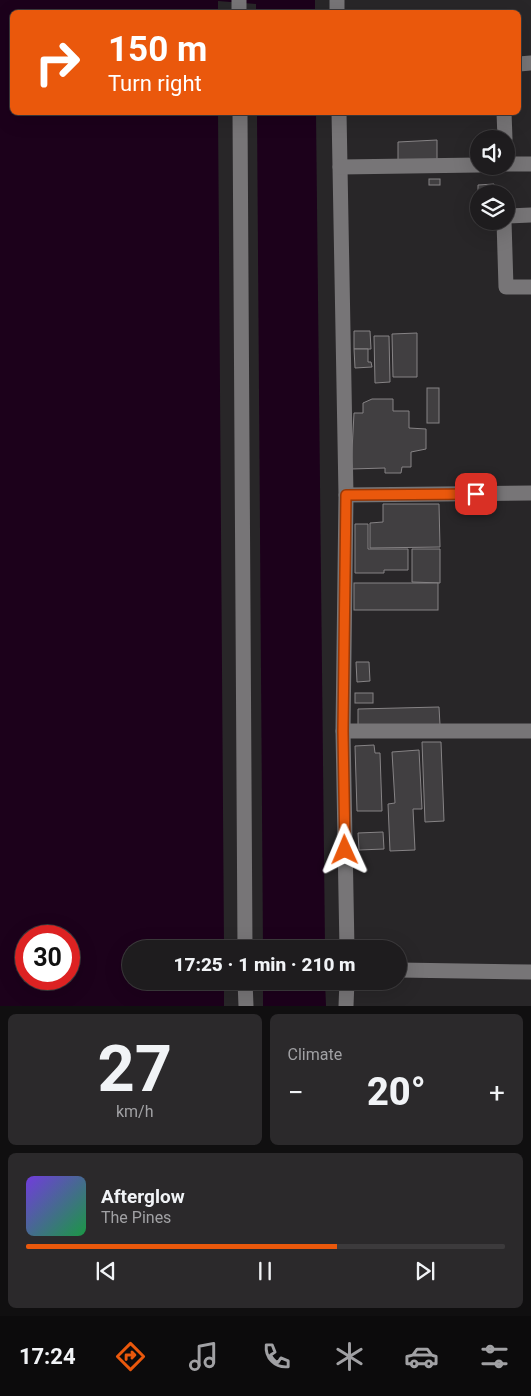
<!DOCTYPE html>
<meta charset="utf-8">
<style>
body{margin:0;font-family:Roboto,sans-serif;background:#2b292b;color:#f1f3f6;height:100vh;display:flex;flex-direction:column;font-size:19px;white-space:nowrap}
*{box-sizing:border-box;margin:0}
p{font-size:16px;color:#a1a1a4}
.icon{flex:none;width:28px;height:28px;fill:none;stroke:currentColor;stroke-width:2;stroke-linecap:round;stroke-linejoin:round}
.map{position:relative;height:1006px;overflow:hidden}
.drawer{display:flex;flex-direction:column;gap:8px;padding:8px;background:#100f10;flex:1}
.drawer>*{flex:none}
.top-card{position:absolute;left:10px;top:10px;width:511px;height:105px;border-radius:8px;box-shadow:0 5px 20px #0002,0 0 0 1px #3c3a3c;background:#ea580c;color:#fff;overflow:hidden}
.controls{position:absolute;left:470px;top:130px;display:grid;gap:10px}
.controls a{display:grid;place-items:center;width:45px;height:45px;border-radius:50%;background:#1e1c1e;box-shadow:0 5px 20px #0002,0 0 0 1px #3c3a3c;font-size:25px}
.speed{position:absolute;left:15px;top:925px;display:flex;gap:10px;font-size:25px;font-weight:700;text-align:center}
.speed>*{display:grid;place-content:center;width:65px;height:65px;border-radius:50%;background:#1e1c1e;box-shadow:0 5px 20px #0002,0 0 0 1px #3c3a3c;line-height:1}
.speed .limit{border:8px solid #d22;background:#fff;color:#111}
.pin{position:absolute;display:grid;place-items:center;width:42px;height:42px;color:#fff;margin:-21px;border-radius:10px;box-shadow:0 2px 8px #0006}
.me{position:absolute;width:55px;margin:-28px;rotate:359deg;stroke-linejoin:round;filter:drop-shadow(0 0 4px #0008)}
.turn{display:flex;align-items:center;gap:18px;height:105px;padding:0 15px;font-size:22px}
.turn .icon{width:65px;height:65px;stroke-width:2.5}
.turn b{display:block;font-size:35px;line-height:42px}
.big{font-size:38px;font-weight:800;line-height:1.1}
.drawer .card{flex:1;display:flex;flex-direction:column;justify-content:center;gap:8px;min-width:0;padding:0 18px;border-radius:8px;background:#2b292b}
.drawer .dial{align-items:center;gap:0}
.dial b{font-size:65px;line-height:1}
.song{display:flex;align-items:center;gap:15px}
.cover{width:60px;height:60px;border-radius:8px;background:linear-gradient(135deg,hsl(260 70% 55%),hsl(140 70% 35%))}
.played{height:5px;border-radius:2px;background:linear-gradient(90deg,#ea580c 65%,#3c3a3c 65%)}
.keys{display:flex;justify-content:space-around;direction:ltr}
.heat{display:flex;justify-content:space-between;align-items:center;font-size:28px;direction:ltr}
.drawer .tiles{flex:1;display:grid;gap:8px;grid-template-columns:1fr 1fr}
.card:last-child{grid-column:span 2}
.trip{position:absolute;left:122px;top:940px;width:285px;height:50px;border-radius:25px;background:#1e1c1e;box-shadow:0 5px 20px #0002,0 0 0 1px #3c3a3c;font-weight:800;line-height:50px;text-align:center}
.tab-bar{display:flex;height:80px;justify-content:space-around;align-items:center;background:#0c0b0c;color:#a1a1a4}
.tab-bar .icon{width:35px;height:35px}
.tab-bar .on{color:#ea580c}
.tab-bar b{font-size:22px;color:#f1f3f6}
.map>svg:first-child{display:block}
.water{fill:#1c011b;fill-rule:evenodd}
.building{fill:#413f41;stroke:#868385}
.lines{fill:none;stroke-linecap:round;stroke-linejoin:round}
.street{stroke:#777577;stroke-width:15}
.route-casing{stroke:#983908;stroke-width:12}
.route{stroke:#ea580c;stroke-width:9}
</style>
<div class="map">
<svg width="531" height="1006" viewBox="0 0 531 1006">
<rect width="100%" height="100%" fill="#282628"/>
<g class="water">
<path d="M0,0H315V12H256V4L218,1V12H12V112L218,113L224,949H131V981H224V1006H0ZM26,936H69V979H26Z"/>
<polygon points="257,113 316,113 325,949 263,949"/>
<polygon points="263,981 325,981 326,1006 263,1006"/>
</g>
<g class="building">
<polygon points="437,140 437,161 398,162 398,142"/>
<rect x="429" y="179" width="11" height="6"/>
<polygon points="494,184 494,194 479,194 478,206 478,185"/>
<polygon points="354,331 370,331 371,349 354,349"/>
<polygon points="417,333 417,377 393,377 392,334"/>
<polygon points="374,336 389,336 390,382 375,383"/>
<polygon points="354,349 368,349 368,362 371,362 372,367 355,368"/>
<rect x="427" y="388" width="12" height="35"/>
<polygon points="372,399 393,399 393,411 409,411 409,428 426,429 426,449 411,452 411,467 402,467 401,473 385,473 385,468 351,469 354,413 363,413 363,403"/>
<polygon points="383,504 439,504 440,547 370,548 370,523 383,522"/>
<polygon points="355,524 368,524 368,549 408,549 408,570 384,570 384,573 355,573"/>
<polygon points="412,549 440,549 440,583 412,582"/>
<rect x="354" y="583" width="84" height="27"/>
<polygon points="356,662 369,662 370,681 357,682"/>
<rect x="355" y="693" width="18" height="10"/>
<polygon points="439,707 440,725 358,726 358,709"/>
<polygon points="422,742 441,742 444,821 425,822"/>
<polygon points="374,745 375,753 380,753 382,811 357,811 355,746"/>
<polygon points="419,750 422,809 413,809 415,850 390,851 388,804 395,803 392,752"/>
<polygon points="383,832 384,849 359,850 358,833"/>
</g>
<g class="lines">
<g class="street">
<polyline points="239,0 239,12"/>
<polyline points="337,0 337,12"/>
<polyline points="519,64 531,63"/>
<polyline points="240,112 245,949"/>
<polyline points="339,112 346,495 343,731 347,949"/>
<polyline points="504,112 505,139"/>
<polyline points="506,164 531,164"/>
<polyline points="340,167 479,165"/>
<polyline points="506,216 531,215"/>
<polyline points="504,221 506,287 531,287"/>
<polyline points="346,495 531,493"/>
<polyline points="343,731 531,731"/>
<polyline points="399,970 531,972"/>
<polyline points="245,981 246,1006"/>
<polyline points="346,1006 347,981"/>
</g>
</g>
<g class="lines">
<g class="route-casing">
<polyline id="route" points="345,850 343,731 346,495 476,494"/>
</g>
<use href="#route" class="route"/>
</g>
</svg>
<div class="controls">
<a><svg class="icon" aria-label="sound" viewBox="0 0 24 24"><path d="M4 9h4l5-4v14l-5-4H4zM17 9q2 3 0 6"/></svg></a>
<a><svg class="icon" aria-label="layers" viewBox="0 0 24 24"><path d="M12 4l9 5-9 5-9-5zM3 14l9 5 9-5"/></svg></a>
</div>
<div class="speed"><div class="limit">30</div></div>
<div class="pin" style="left:476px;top:494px;background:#d93025"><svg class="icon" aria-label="arrive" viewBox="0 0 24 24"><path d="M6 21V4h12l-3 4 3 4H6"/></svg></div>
<svg class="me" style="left:345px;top:850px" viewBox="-20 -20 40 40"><path d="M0-17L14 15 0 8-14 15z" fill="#ea580c" stroke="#fff" stroke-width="4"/></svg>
<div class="trip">17:25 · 1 min · 210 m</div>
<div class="top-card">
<div class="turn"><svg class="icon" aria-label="right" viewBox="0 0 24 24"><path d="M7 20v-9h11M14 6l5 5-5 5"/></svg><div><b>150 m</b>Turn right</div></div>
</div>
</div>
<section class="drawer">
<div class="tiles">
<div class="card dial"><b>27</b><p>km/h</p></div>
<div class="card"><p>Climate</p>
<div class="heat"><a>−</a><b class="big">20°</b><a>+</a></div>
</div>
<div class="card">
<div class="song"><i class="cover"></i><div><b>Afterglow</b><p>The Pines</p></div></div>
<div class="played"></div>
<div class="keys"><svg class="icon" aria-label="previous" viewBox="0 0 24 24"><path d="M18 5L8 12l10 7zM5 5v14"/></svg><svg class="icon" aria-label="pause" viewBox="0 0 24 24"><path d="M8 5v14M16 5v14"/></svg><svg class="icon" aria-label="next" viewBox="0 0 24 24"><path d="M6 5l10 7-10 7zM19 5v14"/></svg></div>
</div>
</div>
</section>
<nav class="tab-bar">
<b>17:24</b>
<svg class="icon on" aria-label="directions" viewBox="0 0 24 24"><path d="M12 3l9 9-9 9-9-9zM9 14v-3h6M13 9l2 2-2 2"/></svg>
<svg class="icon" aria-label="music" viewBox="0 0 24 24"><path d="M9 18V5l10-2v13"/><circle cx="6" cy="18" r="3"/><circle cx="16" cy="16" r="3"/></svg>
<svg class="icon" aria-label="phone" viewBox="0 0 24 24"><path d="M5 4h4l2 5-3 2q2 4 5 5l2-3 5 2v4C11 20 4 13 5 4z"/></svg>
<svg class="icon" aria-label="climate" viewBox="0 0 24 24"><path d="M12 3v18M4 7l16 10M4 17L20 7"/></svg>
<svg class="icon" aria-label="car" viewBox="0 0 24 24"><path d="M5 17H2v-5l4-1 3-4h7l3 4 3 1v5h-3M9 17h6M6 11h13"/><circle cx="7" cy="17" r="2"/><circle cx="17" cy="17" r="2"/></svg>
<svg class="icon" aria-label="filters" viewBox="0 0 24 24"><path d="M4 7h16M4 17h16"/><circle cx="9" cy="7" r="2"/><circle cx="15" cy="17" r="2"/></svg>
</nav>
